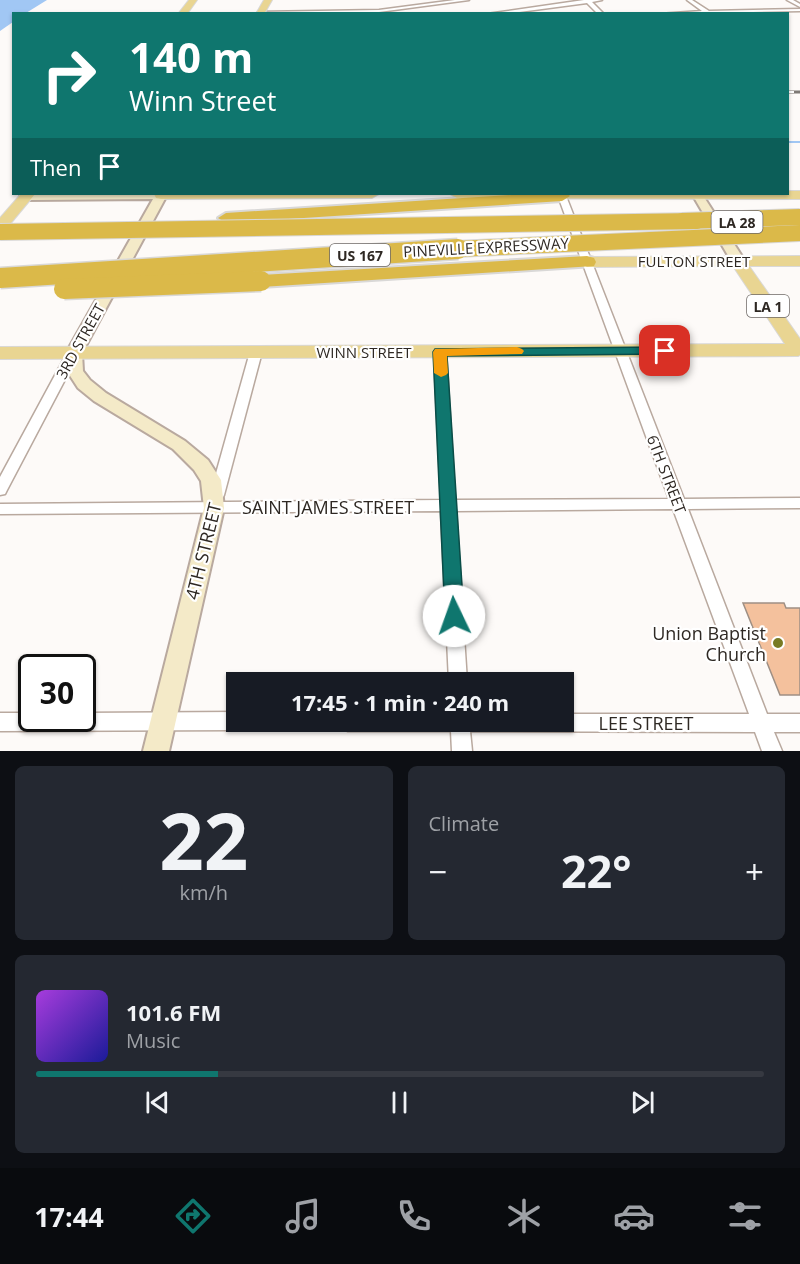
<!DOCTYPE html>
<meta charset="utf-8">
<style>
body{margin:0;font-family:"Open Sans",sans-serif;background:#242831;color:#f1f3f6;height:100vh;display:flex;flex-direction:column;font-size:22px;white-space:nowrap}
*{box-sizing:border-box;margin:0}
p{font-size:20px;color:#9ea1a6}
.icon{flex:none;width:33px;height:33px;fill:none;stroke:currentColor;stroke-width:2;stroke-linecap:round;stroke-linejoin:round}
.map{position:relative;height:751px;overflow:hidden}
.panel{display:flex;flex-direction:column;gap:15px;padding:15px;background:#0d0f14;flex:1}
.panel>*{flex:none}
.top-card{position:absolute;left:12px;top:12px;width:777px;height:183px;border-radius:0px;box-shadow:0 2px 4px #0004;background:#0f766e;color:#fff;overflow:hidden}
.speed{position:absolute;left:18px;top:654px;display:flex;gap:12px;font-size:30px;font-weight:700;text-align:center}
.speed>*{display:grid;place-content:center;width:78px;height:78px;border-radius:50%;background:#171b24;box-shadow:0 2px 4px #0004;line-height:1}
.speed .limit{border:3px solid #111;border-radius:9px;background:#fff;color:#111}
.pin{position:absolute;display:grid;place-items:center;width:51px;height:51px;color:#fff;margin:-26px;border-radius:12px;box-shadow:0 3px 9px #0006}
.me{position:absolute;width:66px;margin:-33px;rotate:357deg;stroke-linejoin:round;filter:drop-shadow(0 0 4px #0008)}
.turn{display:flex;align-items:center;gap:21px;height:126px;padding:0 18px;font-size:27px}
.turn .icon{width:78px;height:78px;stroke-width:2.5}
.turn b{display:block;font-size:42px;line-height:51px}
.then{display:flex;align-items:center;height:57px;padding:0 18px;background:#0003;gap:12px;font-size:22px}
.big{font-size:45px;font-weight:700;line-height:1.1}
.panel .card{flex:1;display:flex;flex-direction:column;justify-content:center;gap:9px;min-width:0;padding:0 21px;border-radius:9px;background:#242831}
.panel .dial{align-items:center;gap:0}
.dial b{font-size:78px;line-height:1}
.song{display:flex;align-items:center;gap:18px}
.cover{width:72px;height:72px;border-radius:9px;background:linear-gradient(135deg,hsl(280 70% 55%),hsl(240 70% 35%))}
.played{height:6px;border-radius:3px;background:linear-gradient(90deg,#0f766e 25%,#363941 25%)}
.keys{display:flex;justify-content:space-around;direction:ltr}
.heat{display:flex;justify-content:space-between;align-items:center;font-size:33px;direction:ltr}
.panel .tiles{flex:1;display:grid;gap:15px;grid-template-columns:1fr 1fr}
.card:last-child{grid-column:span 2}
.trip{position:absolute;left:226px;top:672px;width:348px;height:60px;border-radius:0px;background:#171b24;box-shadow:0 2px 4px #0004;font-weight:700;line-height:60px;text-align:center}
.menu{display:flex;height:96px;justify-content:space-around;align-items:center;background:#090b0e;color:#9ea1a6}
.menu .icon{width:42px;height:42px}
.menu .selected{color:#0f766e}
.menu b{font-size:27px;color:#f1f3f6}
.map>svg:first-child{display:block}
.water{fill:#a1c7f4}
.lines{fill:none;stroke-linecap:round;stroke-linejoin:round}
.stream{stroke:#a1c7f4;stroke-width:2}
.building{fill:#f4c19d;stroke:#9e8f84;stroke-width:1.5}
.minor-casing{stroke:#b9a99f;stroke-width:3}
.secondary-casing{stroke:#b9a99f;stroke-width:4}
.primary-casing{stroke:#d9d8d7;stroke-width:2}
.motorway-casing{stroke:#d9d8d7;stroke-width:4}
.minor{fill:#fff;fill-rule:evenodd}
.secondary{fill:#f4eac8;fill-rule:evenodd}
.primary{fill:#e9d592;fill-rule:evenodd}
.motorway{fill:#dbb949;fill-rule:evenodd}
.rail-casing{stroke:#7e7975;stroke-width:3}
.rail{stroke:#fff;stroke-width:2;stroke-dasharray:6;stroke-linecap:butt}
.motorway-bridge-far1-casing{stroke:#d9d8d7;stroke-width:18;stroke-linecap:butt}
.motorway-bridge-casing{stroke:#d9d8d7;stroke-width:23;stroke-linecap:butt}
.motorway-bridge-far1{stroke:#dbb949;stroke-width:16}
.motorway-bridge{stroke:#dbb949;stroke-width:20}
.route{fill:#0f766e;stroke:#0a4d48;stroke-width:1.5}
.slow{fill:#f59e0b}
.poi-dot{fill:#787b24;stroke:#fff;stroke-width:2}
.labels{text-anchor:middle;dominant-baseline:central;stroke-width:4.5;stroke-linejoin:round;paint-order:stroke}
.shield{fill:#fff;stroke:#6d6865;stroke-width:1.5}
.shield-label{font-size:14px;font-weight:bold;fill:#2e2823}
.street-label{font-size:15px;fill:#2e2823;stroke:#fff}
.near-street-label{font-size:18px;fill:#2e2823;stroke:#fff}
.near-poi-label{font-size:18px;fill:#2e2823;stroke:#fff;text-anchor:end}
</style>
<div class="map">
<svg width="800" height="751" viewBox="0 0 800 751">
<rect width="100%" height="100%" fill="#fdfaf8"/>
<polygon class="water" points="0,0 47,0 26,13 14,14 13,22 0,31"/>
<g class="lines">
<polyline class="stream" points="788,142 800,142"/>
</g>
<polygon class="building" points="743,603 784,603 786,608 800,608 800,695 780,695"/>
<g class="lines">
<g class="minor-casing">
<g id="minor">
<polygon points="455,0 469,0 379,12 258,12 379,10"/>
<polygon points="584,0 602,0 592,2 604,14 598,14 587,3 505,14 487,14"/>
<polygon points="687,0 692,0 709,11 800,9 800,11 659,14 702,11"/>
<polygon points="787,0 793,0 800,4 800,7"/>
<polygon points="559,194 566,196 684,499 800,498 800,508 688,509 767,714 800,714 800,732 774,732 782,751 762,751 755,732 470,731 472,751 452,751 451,731 348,731 341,728 339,722 564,722 564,714 749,714 673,509 456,511 467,682 449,682 441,511 0,514 0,504 441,500 434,352 440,349 446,352 455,500 669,499 558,196"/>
<polygon points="256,349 262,352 224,495 222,499 217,500 212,499 210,495 250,352"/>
<polygon points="73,350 79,353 7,490 5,494 0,495 0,477 67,353"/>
<polygon points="237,712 237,722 246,722 244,727 237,730 0,731 0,713 32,713 32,718 82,718 82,713"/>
</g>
</g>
<g class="secondary-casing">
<g id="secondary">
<polygon points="22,194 167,195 82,353 83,371 90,380 106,393 185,441 208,460 221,480 224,508 169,751 143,751 204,508 201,481 194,470 173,449 94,401 78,388 67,371 66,353 153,199 26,200 20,196"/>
<polygon points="692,194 702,194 745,261 743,264 733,264"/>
</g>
</g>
<g class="primary-casing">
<g id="primary">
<polygon points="189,0 197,0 187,14 178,14"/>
<polygon points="264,0 272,0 264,14 256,14"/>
<polygon points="788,191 800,191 800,199 457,198 450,194 788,194"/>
<polygon points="21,194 35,194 5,230 0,231 0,218"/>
<polygon points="154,194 379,194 372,198 161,199 156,198"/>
<polygon points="800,256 800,266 749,266 800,339 800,355 798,356 0,359 0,347 785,344 733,266 587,267 579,262 587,257"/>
</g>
</g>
<g class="motorway-casing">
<g id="motorway">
<polygon points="526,194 568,194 570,196 562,201 226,223 218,218 226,213"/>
<polygon points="587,256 594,258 596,262 594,266 261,287 254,285 251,281 254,277 261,275"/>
</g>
</g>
<use href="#minor" class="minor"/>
<use href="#secondary" class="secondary"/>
<use href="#primary" class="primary"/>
<use href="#motorway" class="motorway"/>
<g class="rail-casing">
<polyline id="rail" points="788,92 800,92"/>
</g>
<use href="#rail" class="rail"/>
<g class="motorway-bridge-far1-casing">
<g id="motorway-bridge-far1">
<polyline points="682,221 800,217"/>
<polyline points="0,232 697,221"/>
<polyline points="434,250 800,233"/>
</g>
</g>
<g class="motorway-bridge-casing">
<g id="motorway-bridge">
<polyline points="0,278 458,249"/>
<polyline points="64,289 261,281"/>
</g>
</g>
<use href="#motorway-bridge-far1" class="motorway-bridge-far1"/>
<use href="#motorway-bridge" class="motorway-bridge"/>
</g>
<polygon class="route" points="665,347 672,351 670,354 447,356 464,616 461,622 454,624 448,622 445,616 433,352 435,349"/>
<polygon class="slow" points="517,347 522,349 524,351 522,354 447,356 448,373 446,375 441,377 434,373 433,352 435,349"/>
<circle class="poi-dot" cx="778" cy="643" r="6"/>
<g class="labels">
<g class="shield">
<rect x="711.5" y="211" width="51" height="22" rx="4.5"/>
<rect x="330" y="244" width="60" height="22" rx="4.5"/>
<rect x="747" y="295" width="42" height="22" rx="4.5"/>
</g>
<g class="shield-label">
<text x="737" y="222">LA 28</text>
<text x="360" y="255">US 167</text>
<text x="768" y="306">LA 1</text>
</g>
<g class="street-label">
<text transform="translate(486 247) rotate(-3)">PINEVILLE EXPRESSWAY</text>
<text x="694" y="261">FULTON STREET</text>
<text transform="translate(80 341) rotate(-61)">3RD STREET</text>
<text x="364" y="352">WINN STREET</text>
<text transform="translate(667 474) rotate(69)">6TH STREET</text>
</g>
<g class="near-street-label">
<text x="328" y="507">SAINT JAMES STREET</text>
<text transform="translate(203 551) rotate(-76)">4TH STREET</text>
<text x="646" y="723">LEE STREET</text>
</g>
<g class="near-poi-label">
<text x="766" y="633">Union Baptist<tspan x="766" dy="21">Church</tspan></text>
</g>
</g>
</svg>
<div class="speed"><div class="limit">30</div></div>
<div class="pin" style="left:665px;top:351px;background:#d93025"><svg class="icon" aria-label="arrive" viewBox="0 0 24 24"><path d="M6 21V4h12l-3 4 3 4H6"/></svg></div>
<svg class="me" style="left:454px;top:616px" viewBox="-20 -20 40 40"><circle r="19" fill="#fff"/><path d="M0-13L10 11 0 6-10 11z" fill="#0f766e"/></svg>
<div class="trip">17:45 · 1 min · 240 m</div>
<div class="top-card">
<div class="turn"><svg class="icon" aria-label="right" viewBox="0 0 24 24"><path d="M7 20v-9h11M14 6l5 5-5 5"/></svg><div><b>140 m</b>Winn Street</div></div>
<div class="then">Then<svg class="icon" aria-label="arrive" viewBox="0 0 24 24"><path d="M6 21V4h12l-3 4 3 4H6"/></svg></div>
</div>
</div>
<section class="panel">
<div class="tiles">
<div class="card dial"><b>22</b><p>km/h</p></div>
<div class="card"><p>Climate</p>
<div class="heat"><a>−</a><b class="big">22°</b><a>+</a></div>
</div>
<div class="card">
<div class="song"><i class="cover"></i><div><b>101.6 FM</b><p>Music</p></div></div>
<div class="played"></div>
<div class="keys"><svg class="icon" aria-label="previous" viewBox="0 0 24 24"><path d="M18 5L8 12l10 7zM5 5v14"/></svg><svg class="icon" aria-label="pause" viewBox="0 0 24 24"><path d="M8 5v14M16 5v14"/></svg><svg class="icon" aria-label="next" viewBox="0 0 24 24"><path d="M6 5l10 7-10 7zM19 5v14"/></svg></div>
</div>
</div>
</section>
<nav class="menu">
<b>17:44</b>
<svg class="icon selected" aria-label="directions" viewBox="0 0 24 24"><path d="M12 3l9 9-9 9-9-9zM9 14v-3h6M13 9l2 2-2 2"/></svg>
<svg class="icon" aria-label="music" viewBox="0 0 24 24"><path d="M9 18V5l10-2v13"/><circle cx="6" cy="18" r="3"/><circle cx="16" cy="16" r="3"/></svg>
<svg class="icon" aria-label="phone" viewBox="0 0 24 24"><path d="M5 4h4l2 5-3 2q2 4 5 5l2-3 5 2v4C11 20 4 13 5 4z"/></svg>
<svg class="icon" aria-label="climate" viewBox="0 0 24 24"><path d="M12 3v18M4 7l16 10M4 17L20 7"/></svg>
<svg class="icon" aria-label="car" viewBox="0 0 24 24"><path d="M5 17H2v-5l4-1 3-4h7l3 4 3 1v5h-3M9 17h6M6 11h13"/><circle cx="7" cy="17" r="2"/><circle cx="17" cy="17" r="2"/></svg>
<svg class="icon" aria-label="filters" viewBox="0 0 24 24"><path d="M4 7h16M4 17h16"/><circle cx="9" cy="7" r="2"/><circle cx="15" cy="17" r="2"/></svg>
</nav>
